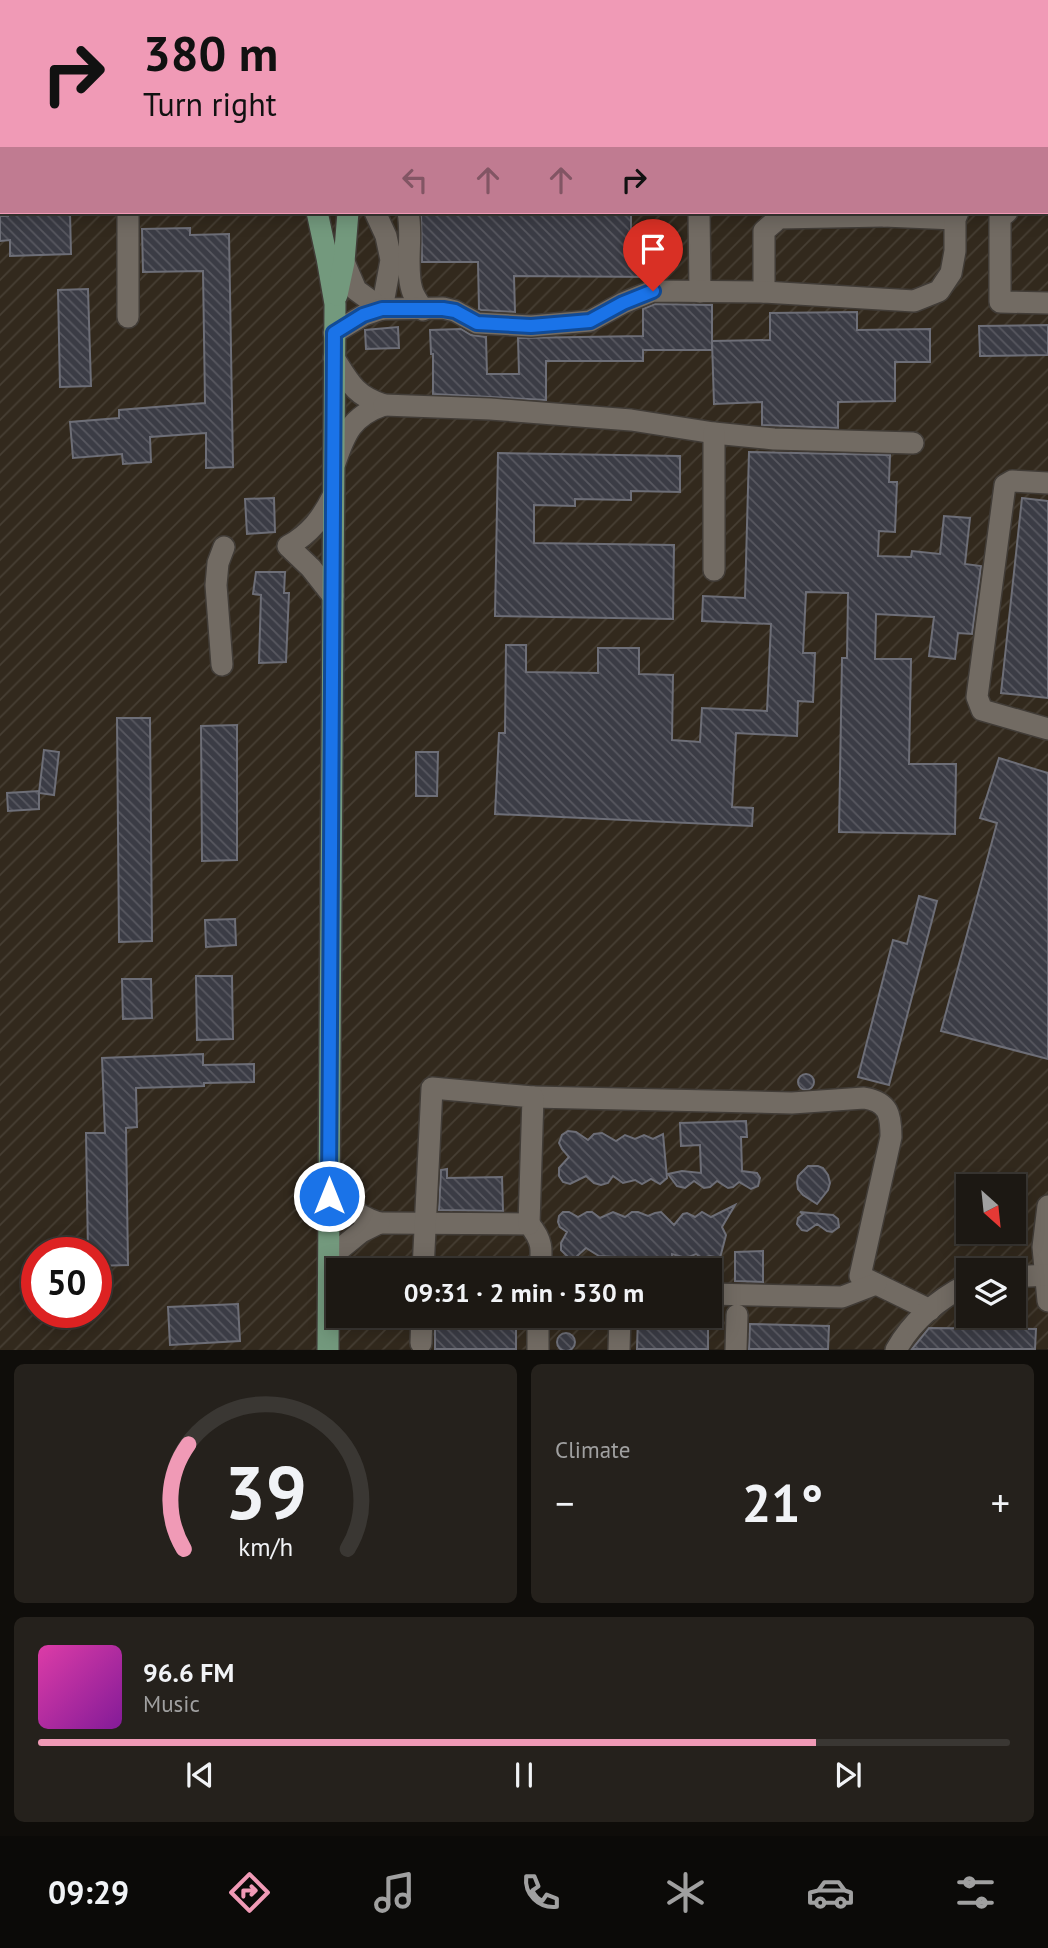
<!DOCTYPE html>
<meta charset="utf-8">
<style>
body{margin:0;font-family:"PT Sans",sans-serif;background:#25211c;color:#f1f3f6;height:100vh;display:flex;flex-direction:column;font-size:26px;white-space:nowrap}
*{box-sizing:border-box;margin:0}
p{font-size:23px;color:#a0a0a0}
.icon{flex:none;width:38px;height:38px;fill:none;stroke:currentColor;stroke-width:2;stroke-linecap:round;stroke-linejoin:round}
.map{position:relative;height:1350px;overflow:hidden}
.sheet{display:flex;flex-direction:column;gap:14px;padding:14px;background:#0f0d0a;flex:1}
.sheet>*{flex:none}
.hud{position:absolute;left:0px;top:0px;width:1048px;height:214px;box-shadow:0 4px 18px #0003,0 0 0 2px #3a3733;background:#f09ab6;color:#111;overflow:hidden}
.needle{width:46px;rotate:153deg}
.tools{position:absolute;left:956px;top:1174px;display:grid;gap:14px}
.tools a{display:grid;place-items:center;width:70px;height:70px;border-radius:0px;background:#1c1813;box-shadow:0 4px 18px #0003,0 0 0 2px #3a3733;font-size:35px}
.speed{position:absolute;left:21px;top:1237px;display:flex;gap:14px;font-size:35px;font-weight:700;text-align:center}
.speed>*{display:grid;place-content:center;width:91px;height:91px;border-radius:50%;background:#1c1813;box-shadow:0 4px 18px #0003,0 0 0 2px #3a3733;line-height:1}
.speed .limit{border:10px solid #d22;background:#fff;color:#111}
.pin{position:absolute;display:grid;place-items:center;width:60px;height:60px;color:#fff;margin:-72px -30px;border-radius:50% 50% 50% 0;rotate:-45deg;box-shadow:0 0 7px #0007}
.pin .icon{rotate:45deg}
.me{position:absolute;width:77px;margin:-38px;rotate:0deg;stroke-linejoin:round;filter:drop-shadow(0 0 5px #0008)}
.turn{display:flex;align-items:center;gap:24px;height:147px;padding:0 28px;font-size:32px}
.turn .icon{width:91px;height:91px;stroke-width:2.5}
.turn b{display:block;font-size:49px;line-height:60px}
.lanes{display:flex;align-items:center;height:66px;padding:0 28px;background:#0003;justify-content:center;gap:35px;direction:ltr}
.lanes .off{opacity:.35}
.big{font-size:52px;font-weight:600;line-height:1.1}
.sheet .widget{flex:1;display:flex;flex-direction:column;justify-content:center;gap:10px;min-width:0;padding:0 24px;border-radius:10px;background:#25211c}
.sheet .dial{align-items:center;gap:0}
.dial svg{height:182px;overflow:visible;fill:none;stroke:#3a3733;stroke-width:7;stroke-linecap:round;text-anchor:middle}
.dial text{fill:#f1f3f6;stroke:none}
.song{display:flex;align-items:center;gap:21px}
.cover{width:84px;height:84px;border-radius:10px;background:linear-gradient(135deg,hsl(320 70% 55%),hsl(290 70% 35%))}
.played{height:7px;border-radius:4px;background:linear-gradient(90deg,#f09ab6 80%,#3a3733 80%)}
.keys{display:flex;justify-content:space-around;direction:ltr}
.heat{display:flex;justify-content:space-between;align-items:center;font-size:38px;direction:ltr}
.sheet .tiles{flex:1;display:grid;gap:14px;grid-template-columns:1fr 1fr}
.widget:last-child{grid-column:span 2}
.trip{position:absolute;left:326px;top:1258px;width:396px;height:70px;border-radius:0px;background:#1c1813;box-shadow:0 4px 18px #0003,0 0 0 2px #3a3733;font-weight:600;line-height:70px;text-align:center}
.dock{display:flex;height:112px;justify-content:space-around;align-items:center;background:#0b0a08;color:#a0a0a0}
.dock .icon{width:49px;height:49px}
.dock .selected{color:#f09ab6}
.dock b{font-size:32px;color:#f1f3f6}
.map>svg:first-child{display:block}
.industrial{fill:url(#industrial-furrows);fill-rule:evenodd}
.building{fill:url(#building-back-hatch);stroke:#6d6e77;stroke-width:2}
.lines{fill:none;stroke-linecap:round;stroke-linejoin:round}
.minor-casing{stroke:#413c37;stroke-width:24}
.major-casing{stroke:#413c37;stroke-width:24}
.minor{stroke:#726b63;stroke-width:21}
.major{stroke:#73997d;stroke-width:21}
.route-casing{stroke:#114b97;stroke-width:18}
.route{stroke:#1a73e8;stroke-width:12}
</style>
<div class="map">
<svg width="1048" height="1350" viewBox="0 0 1048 1350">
<defs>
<pattern id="industrial-furrows" width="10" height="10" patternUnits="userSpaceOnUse" patternTransform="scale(1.75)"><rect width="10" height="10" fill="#32291d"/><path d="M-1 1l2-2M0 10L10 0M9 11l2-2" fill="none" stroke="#463e33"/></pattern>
<pattern id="building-back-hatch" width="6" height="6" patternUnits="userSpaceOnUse" patternTransform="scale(1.75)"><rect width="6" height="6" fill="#3b3c45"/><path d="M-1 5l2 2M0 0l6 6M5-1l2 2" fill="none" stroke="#585860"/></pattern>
</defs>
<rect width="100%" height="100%" fill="#262019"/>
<path class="industrial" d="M0,0H1048V1349L0,1350ZM2,2H1046V212H2ZM968,1186H1013V1232H968ZM37,1253H96V1312H37ZM338,1270H709V1316H338ZM968,1270H1013V1316H968Z"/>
<g class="building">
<polygon points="8,212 70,212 71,254 10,256 10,240 0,241 0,216 8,216"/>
<polygon points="421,212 631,212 631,244 659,244 659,277 514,276 515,312 481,310 479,309 478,262 422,262"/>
<polygon points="190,228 190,235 229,234 233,467 206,468 206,433 150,437 151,462 123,464 122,454 73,458 70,422 119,418 119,410 205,403 203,271 143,272 142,229"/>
<polygon points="88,289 91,386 60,387 58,290"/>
<polygon points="655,304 712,305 712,350 643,350 643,361 546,361 546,400 433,394 433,354 431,354 430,330 461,329 471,335 486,337 487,374 519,374 518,338 643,336 643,309"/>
<polygon points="857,312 857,330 930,329 930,362 895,362 895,401 838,402 838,428 762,425 762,402 714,404 712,341 770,340 770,313"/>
<polygon points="1048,325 1048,355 980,356 979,326"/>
<polygon points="398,327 399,348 366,349 365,330"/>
<polygon points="749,452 890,455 889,482 897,482 895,532 879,531 878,556 911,557 912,551 940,554 944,516 970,518 965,564 981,566 979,581 972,634 958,633 955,659 929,656 934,617 876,614 875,659 911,659 909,764 956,764 955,834 839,832 842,658 847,658 848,593 806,592 803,653 815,653 813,702 798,701 797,736 736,733 732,807 753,808 752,826 495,814 499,733 505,733 506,645 526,645 526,672 598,673 598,648 639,648 639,674 673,675 672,740 700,742 702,708 767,711 771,624 702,621 703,596 745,598"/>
<polygon points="498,453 680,456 680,492 631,491 631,500 575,499 575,506 534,505 534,543 674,545 673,619 495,616"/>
<polygon points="274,498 275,532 247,534 245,499"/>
<polygon points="1022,498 1048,501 1048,698 1001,693"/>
<polygon points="256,572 285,572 284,593 289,593 286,662 259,663 261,595 253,594"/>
<polygon points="117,718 150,718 152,941 119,942"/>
<polygon points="237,725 237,860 202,861 201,726"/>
<polygon points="44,750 59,752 54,795 39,793"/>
<polygon points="416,752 438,752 437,796 416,796"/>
<polygon points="999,758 1048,773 1048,1059 941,1031 997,823 980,818"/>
<polygon points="39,791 39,809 8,811 7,793"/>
<polygon points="919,896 937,901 889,1085 858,1077 893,940 907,944"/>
<polygon points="235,919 236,945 206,947 205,920"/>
<polygon points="196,976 232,976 233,1039 197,1040"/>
<polygon points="122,979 151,979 152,1018 123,1019"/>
<polygon points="203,1054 203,1065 254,1064 254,1082 204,1083 204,1086 136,1088 137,1127 126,1128 128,1265 96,1266 96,1253 88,1253 86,1133 105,1133 102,1058"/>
<circle cx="806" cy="1082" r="8"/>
<polygon points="746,1121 747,1137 741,1137 742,1171 757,1173 760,1178 758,1186 751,1189 739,1182 733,1187 728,1188 717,1181 710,1187 704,1188 694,1181 685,1188 677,1186 668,1174 682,1171 701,1173 700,1145 681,1146 680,1123"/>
<polygon points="568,1131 576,1132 588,1140 594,1134 602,1133 616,1141 625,1135 635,1139 644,1135 653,1139 663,1134 667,1178 660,1184 651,1179 642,1184 635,1180 623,1183 613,1176 608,1183 601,1185 594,1183 586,1176 570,1184 563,1182 559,1176 559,1168 569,1157 562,1149 559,1143 562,1135"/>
<polygon points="808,1166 818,1166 823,1168 828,1175 830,1183 828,1190 817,1204 803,1195 798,1189 797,1182 798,1176"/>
<polygon points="447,1169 447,1178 502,1177 503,1211 439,1210 441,1170"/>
<polygon points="735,1205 722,1227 726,1235 720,1258 710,1256 702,1258 696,1254 686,1258 672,1254 672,1270 620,1270 620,1263 615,1263 615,1257 599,1256 586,1248 576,1257 569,1258 561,1250 561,1243 567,1232 560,1227 558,1222 559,1216 563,1212 569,1212 578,1217 587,1212 592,1212 600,1218 613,1212 625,1217 632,1212 638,1212 648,1216 655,1213 661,1212 674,1225 683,1214 687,1213 695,1217 702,1212 711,1217"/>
<polygon points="800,1212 833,1215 838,1219 839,1227 832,1232 827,1231 817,1224 807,1231 802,1230 797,1224 798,1218 803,1214"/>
<polygon points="763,1251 763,1282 735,1281 735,1252"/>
<polygon points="238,1304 240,1341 170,1345 168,1307"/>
<rect x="435" y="1316" width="81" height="33"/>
<polygon points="638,1316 708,1316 708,1349 637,1349"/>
<polygon points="750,1324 829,1326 828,1349 749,1349"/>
<polygon points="929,1328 1036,1329 1035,1349 912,1349"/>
<circle cx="566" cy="1342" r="9"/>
</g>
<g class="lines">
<g class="minor-casing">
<g id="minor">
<polyline points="128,0 128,2"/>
<polyline points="435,0 435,2"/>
<polyline points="786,0 786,2"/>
<polyline points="563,2 564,0"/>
<polyline points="1046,59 1048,59"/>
<polyline points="1046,179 1048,178"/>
<polyline points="128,212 128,317"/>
<polyline points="375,212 386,236 391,260 382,309"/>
<path d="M408,212C413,236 405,268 412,290C414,297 419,303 423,310"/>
<polyline points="699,212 700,292"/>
<polyline points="1007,212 1000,218 1000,302 1048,303"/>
<polyline points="884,216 955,219"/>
<polyline points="344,262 356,290 382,309"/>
<polyline points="764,292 764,231 779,218 884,216 884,212"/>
<polyline points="334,333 364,315 382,309 443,308 455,311 477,323 531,326 590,321 623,303 653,291 764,292 914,301 939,291 951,273 955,251 955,219 958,212"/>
<path d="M334,358C349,382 355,396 384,405C352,416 345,433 335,463"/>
<polyline points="384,405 490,409 631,420 714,433 774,439 913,443"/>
<polyline points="714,433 714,570"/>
<polyline points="1048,483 1012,481 1005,485 977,697 982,710 1048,729"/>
<path d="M333,596L311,568L288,546C310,534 322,518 333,496"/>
<polyline points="222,665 216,585 218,563 224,547"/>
<path d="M533,1097L792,1103L864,1098C889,1102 891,1115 891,1137L860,1276L930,1310"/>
<polyline points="1048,1206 1043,1247 1048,1301"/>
<path d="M379,1223L529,1224C543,1241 542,1249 540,1270"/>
<path d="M329,1269L340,1249L361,1232L379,1223C348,1213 342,1200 329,1172"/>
<polyline points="423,1270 432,1088 533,1097 529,1224"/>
<polyline points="1013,1277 1048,1275"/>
<polyline points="709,1294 842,1297 876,1284"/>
<polyline points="421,1343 422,1316"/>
<polyline points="538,1350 538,1316"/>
<polyline points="619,1350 620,1316"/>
<polyline points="736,1350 737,1315"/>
<path d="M896,1350C912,1321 939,1299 968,1284"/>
</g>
</g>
<g class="major-casing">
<g id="major">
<polyline points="270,0 270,2"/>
<polyline points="361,0 361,2"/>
<polyline points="317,212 327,258 335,304 328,1350"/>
<polyline points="337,295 344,262 348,212"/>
</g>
</g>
<use href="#minor" class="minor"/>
<use href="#major" class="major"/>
</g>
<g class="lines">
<g class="route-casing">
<polyline id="route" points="329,1196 334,333 363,315 382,309 443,309 455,311 477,323 531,326 590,321 623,303 653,291"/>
</g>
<use href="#route" class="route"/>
</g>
</svg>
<div class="tools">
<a><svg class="needle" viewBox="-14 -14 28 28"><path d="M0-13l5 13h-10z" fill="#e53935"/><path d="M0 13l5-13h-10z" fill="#a0a0a0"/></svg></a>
<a><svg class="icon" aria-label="layers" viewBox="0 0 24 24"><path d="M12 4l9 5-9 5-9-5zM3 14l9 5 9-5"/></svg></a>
</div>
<div class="speed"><div class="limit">50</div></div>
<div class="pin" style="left:653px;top:291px;background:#d93025"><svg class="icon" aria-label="arrive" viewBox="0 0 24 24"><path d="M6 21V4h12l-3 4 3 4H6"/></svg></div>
<svg class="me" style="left:329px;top:1196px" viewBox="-20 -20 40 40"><circle r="17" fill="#1a73e8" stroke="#fff" stroke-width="3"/><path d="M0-11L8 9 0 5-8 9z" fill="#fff"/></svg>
<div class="trip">09:31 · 2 min · 530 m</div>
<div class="hud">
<div class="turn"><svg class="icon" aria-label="right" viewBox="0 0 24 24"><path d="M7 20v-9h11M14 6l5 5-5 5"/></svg><div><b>380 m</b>Turn right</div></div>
<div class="lanes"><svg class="icon off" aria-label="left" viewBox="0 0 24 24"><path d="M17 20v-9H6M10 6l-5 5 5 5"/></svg><svg class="icon off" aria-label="ahead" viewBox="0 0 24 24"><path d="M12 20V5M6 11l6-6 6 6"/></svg><svg class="icon off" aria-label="ahead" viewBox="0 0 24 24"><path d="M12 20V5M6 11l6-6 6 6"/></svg><svg class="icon" aria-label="right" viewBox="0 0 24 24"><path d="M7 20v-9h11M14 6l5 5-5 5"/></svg></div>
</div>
</div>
<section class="sheet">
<div class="tiles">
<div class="widget dial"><svg viewBox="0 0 100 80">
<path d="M14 69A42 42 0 1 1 86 69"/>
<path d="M14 69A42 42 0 0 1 16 23" stroke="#f09ab6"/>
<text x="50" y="56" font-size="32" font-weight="700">39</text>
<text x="50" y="72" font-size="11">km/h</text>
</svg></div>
<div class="widget"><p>Climate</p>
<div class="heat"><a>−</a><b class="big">21°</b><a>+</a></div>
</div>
<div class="widget">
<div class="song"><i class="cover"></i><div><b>96.6 FM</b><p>Music</p></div></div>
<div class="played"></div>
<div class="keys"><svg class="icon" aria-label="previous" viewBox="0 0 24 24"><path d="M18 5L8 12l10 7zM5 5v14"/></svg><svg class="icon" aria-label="pause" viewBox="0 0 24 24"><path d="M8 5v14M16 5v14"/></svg><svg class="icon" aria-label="next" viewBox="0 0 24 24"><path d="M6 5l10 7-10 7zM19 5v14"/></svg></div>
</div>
</div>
</section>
<nav class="dock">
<b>09:29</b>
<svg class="icon selected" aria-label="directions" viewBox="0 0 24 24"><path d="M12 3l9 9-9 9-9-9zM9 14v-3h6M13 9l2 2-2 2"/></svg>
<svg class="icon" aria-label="music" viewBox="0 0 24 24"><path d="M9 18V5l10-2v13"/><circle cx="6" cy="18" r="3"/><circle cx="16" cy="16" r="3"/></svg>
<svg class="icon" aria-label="phone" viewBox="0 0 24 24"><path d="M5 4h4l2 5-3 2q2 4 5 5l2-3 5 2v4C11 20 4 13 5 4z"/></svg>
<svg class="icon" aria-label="climate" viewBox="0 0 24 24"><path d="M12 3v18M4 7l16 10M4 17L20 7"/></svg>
<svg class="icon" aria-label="car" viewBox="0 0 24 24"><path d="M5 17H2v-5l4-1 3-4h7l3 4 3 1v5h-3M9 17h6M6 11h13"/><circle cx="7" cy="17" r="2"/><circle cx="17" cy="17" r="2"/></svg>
<svg class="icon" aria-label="filters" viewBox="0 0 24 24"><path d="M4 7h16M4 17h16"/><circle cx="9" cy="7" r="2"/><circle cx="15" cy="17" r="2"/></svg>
</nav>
